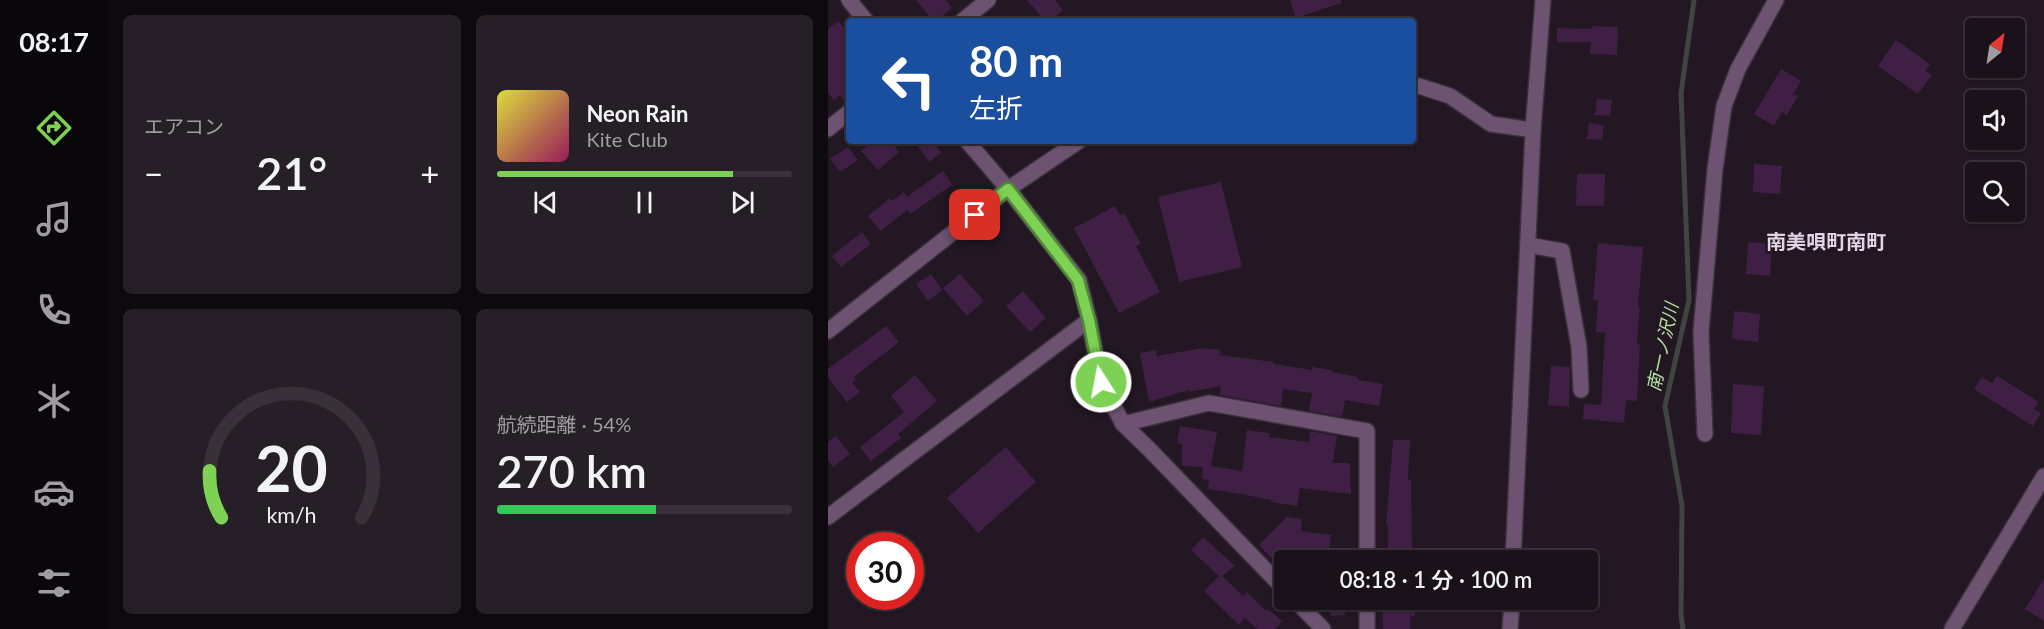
<!DOCTYPE html>
<html lang="ja">
<meta charset="utf-8">
<style>
body{margin:0;font-family:Lato,"Noto Sans JP",sans-serif;background:#271f27;color:#f1f3f6;height:100vh;display:flex;flex-direction:column;font-size:22px;white-space:nowrap}
*{box-sizing:border-box;margin:0}
p{font-size:20px;color:#9f9da2}
.icon{flex:none;width:33px;height:33px;fill:none;stroke:currentColor;stroke-width:2;stroke-linecap:round;stroke-linejoin:round}
.map{position:relative;flex:1;overflow:hidden}
.panel{display:flex;flex-direction:column;gap:15px;padding:15px;background:#0e090e;width:720px}
.panel>*{flex:none}
.guide{position:absolute;left:18px;top:18px;width:570px;height:126px;border-radius:6px;box-shadow:0 2px 4px #0004,0 0 0 2px #383139;background:#1a4fa0;color:#fff;overflow:hidden}
.needle{width:39px;rotate:30deg}
.fabs{position:absolute;left:1137px;top:18px;display:grid;gap:12px}
.fabs a{display:grid;place-items:center;width:60px;height:60px;border-radius:6px;background:#1a111a;box-shadow:0 2px 4px #0004,0 0 0 2px #383139;font-size:30px}
.speed{position:absolute;left:18px;top:532px;display:flex;gap:12px;font-size:30px;font-weight:700;text-align:center}
.speed>*{display:grid;place-content:center;width:78px;height:78px;border-radius:50%;background:#1a111a;box-shadow:0 2px 4px #0004,0 0 0 2px #383139;line-height:1}
.speed .limit{border:9px solid #d22;background:#fff;color:#111}
.pin{position:absolute;display:grid;place-items:center;width:51px;height:51px;color:#fff;margin:-26px;border-radius:12px;box-shadow:0 3px 9px #0006}
.me{position:absolute;width:66px;margin:-33px;rotate:349deg;stroke-linejoin:round;filter:drop-shadow(0 0 4px #0008)}
.turn{display:flex;align-items:center;gap:21px;height:126px;padding:0 24px;font-size:27px}
.turn .icon{width:78px;height:78px;stroke-width:2.5}
.turn b{display:block;font-size:42px;line-height:51px}
.big{font-size:45px;font-weight:600;line-height:1.1}
.panel .widget{flex:1;display:flex;flex-direction:column;justify-content:center;gap:9px;min-width:0;padding:0 21px;border-radius:9px;background:#271f27}
.panel .dial{align-items:center;gap:0}
.dial svg{height:156px;overflow:visible;fill:none;stroke:#383139;stroke-width:7;stroke-linecap:round;text-anchor:middle}
.dial text{fill:#f1f3f6;stroke:none}
.song{display:flex;align-items:center;gap:18px}
.cover{width:72px;height:72px;border-radius:9px;background:linear-gradient(135deg,hsl(60 70% 55%),hsl(330 70% 35%))}
.played{height:6px;border-radius:3px;background:linear-gradient(90deg,#7dd154 80%,#383139 80%)}
.keys{display:flex;justify-content:space-around;direction:ltr}
.heat{display:flex;justify-content:space-between;align-items:center;font-size:33px;direction:ltr}
.charge{height:9px;border-radius:4px;background:linear-gradient(90deg,#34c759 54%,#383139 0)}
.panel .tiles{flex:1;display:grid;gap:15px;grid-template-columns:repeat(2,1fr)}
.trip{position:absolute;left:446px;top:550px;width:324px;height:60px;border-radius:6px;background:#1a111a;box-shadow:0 2px 4px #0004,0 0 0 2px #383139;font-weight:600;line-height:60px;text-align:center}
main{display:flex;flex:1;min-height:0}
.menu{display:flex;flex-direction:column;width:108px;justify-content:space-around;align-items:center;background:#0a070a;color:#9f9da2}
.menu .icon{width:42px;height:42px}
.menu .selected{color:#7dd154}
.menu b{font-size:27px;color:#f1f3f6}
.map>svg:first-child{display:block}
.lines{fill:none;stroke-linecap:round;stroke-linejoin:round}
.stream{stroke:#404541;stroke-width:5}
.building{fill:#3f2044}
.minor-casing{stroke:#3b313c;stroke-width:18}
.minor{stroke:#6d5272;stroke-width:15}
.route-casing{stroke:#518837;stroke-width:15}
.route{stroke:#7dd154;stroke-width:10}
.labels{text-anchor:middle;dominant-baseline:central;stroke-width:6;stroke-linejoin:round;paint-order:stroke}
.water-label{font-size:18px;font-style:italic;fill:#b2e29e;stroke:#221723}
.quarter-label{font-size:20px;font-weight:bold;fill:#e2d4e4;stroke:#221723}
</style>
<main>
<nav class="menu">
<b>08:17</b>
<svg class="icon selected" aria-label="directions" viewBox="0 0 24 24"><path d="M12 3l9 9-9 9-9-9zM9 14v-3h6M13 9l2 2-2 2"/></svg>
<svg class="icon" aria-label="music" viewBox="0 0 24 24"><path d="M9 18V5l10-2v13"/><circle cx="6" cy="18" r="3"/><circle cx="16" cy="16" r="3"/></svg>
<svg class="icon" aria-label="phone" viewBox="0 0 24 24"><path d="M5 4h4l2 5-3 2q2 4 5 5l2-3 5 2v4C11 20 4 13 5 4z"/></svg>
<svg class="icon" aria-label="climate" viewBox="0 0 24 24"><path d="M12 3v18M4 7l16 10M4 17L20 7"/></svg>
<svg class="icon" aria-label="car" viewBox="0 0 24 24"><path d="M5 17H2v-5l4-1 3-4h7l3 4 3 1v5h-3M9 17h6M6 11h13"/><circle cx="7" cy="17" r="2"/><circle cx="17" cy="17" r="2"/></svg>
<svg class="icon" aria-label="filters" viewBox="0 0 24 24"><path d="M4 7h16M4 17h16"/><circle cx="9" cy="7" r="2"/><circle cx="15" cy="17" r="2"/></svg>
</nav>
<section class="panel">
<div class="tiles">
<div class="widget"><p>エアコン</p>
<div class="heat"><a>−</a><b class="big">21°</b><a>+</a></div>
</div>
<div class="widget">
<div class="song"><i class="cover"></i><div><b>Neon Rain</b><p>Kite Club</p></div></div>
<div class="played"></div>
<div class="keys"><svg class="icon" aria-label="previous" viewBox="0 0 24 24"><path d="M18 5L8 12l10 7zM5 5v14"/></svg><svg class="icon" aria-label="pause" viewBox="0 0 24 24"><path d="M8 5v14M16 5v14"/></svg><svg class="icon" aria-label="next" viewBox="0 0 24 24"><path d="M6 5l10 7-10 7zM19 5v14"/></svg></div>
</div>
<div class="widget dial"><svg viewBox="0 0 100 80">
<path d="M14 69A42 42 0 1 1 86 69"/>
<path d="M14 69A42 42 0 0 1 8 45" stroke="#7dd154"/>
<text x="50" y="56" font-size="32" font-weight="700">20</text>
<text x="50" y="72" font-size="11">km/h</text>
</svg></div>
<div class="widget"><p>航続距離 · 54%</p><b class="big">270 km</b><div class="charge"></div></div>
</div>
</section>
<div class="map">
<svg width="1216" height="629" viewBox="0 0 1216 629">
<rect width="100%" height="100%" fill="#221723"/>
<g class="lines">
<polyline class="stream" points="855,629 853,615 854,506 837,406 861,300 853,93 866,0"/>
</g>
<g class="building">
<polygon points="88,0 118,0 124,8 108,21 105,21"/>
<polygon points="199,0 227,0 235,10 222,21 217,21"/>
<polygon points="462,0 513,0 513,3 468,18"/>
<polygon points="10,21 21,34 21,102 18,103 12,95 6,100 0,93 0,29"/>
<polygon points="764,26 790,27 789,55 762,54 763,42 729,42 729,28 763,29"/>
<polygon points="1068,40 1102,64 1097,71 1104,75 1090,94 1050,66"/>
<polygon points="953,69 973,81 965,94 970,96 959,115 954,112 946,126 926,114"/>
<polygon points="769,99 784,100 782,116 767,115"/>
<polygon points="761,123 776,125 774,140 759,139"/>
<polygon points="44,141 63,141 71,152 50,170 33,151"/>
<polygon points="86,141 105,141 113,153 101,162"/>
<polygon points="20,147 30,160 12,172 2,159"/>
<polygon points="926,164 954,166 952,194 925,192"/>
<polygon points="115,171 124,185 82,214 79,210 53,231 40,216 62,198 64,201 76,192 79,197"/>
<polygon points="749,174 777,174 776,206 748,206"/>
<polygon points="393,182 414,267 351,282 330,197"/>
<polygon points="287,206 292,215 296,213 313,244 308,246 332,292 291,313 246,228"/>
<polygon points="34,232 43,244 13,267 4,256"/>
<polygon points="920,242 944,244 942,276 918,274"/>
<polygon points="770,243 815,247 810,308 812,308 809,344 812,344 809,401 798,400 796,423 755,419 756,404 773,405 777,333 768,332 770,300 765,300"/>
<polygon points="103,274 114,290 100,301 88,284"/>
<polygon points="132,274 156,301 139,316 115,288"/>
<polygon points="195,291 218,318 202,332 178,306"/>
<polygon points="906,311 932,314 930,342 904,339"/>
<polygon points="58,326 71,342 26,377 28,380 24,383 32,392 19,402 0,377 0,369"/>
<polygon points="374,348 393,350 392,355 446,362 446,364 484,370 484,367 504,370 504,372 530,377 530,380 555,384 551,406 517,400 514,417 481,411 484,393 455,389 453,406 392,395 393,386 361,392 361,390 321,402 312,353 328,350 329,356"/>
<polygon points="723,366 742,367 741,407 720,405"/>
<polygon points="87,375 109,401 70,434 73,438 43,461 32,447 76,412 63,396"/>
<polygon points="1169,376 1211,402 1206,409 1213,413 1205,426 1146,389 1154,377 1164,383"/>
<polygon points="905,384 936,386 933,435 903,433"/>
<polygon points="352,426 389,432 383,466 414,471 419,430 442,433 441,437 481,442 482,431 509,436 505,463 522,463 523,494 472,488 469,506 443,502 443,500 413,494 380,489 381,480 374,479 375,467 354,466 354,444 349,443"/>
<polygon points="8,436 22,454 5,467 0,460 0,442"/>
<polygon points="565,440 582,440 580,480 583,480 584,552 560,552 560,525 558,525"/>
<polygon points="178,447 208,482 150,533 119,498"/>
<polygon points="459,517 474,519 473,531 503,535 501,553 472,549 473,561 446,561 431,545"/>
<polygon points="375,537 407,566 394,576 415,596 419,592 438,611 440,609 454,621 447,629 429,629 417,618 411,625 376,591 391,576 363,550"/>
<polygon points="1216,579 1216,621 1197,609"/>
<polygon points="502,600 516,600 517,615 503,616"/>
<polygon points="554,600 587,600 587,616 582,616 582,629 555,629"/>
</g>
<g class="lines">
<g class="minor-casing">
<g id="minor">
<polyline points="21,0 38,21"/>
<polyline points="134,21 160,0"/>
<polyline points="585,86 591,86 622,96 663,124 705,130"/>
<polyline points="0,129 21,112"/>
<polyline points="139,141 180,189 251,280 261,320 273,382 295,424 321,449 456,589"/>
<polyline points="700,245 734,251 751,347 753,390"/>
<polyline points="0,331 180,189 251,141"/>
<polyline points="295,424 381,403 539,431 539,561"/>
<polyline points="877,434 873,332 887,169 896,106 910,69 948,0"/>
<polyline points="0,517 261,320"/>
<polyline points="685,561 705,130 715,0"/>
<polyline points="467,600 495,629"/>
<polyline points="539,600 539,629"/>
<polyline points="682,629 684,600"/>
<polyline points="1124,629 1216,476"/>
</g>
</g>
<use href="#minor" class="minor"/>
</g>
<g class="lines">
<g class="route-casing">
<polyline id="route" points="147,215 180,189 250,280 261,320 273,382"/>
</g>
<use href="#route" class="route"/>
</g>
<g class="labels">
<g class="water-label">
<text transform="translate(834 347) rotate(-78)">南一ノ沢川</text>
</g>
<g class="quarter-label">
<text x="998" y="241">南美唄町南町</text>
</g>
</g>
</svg>
<div class="fabs">
<a><svg class="needle" viewBox="-14 -14 28 28"><path d="M0-13l5 13h-10z" fill="#e53935"/><path d="M0 13l5-13h-10z" fill="#9f9da2"/></svg></a>
<a><svg class="icon" aria-label="sound" viewBox="0 0 24 24"><path d="M4 9h4l5-4v14l-5-4H4zM17 9q2 3 0 6"/></svg></a>
<a><svg class="icon" aria-label="search" viewBox="0 0 24 24"><circle cx="10" cy="10" r="6"/><path d="M15 15l6 6"/></svg></a>
</div>
<div class="speed"><div class="limit">30</div></div>
<div class="pin" style="left:147px;top:215px;background:#d93025"><svg class="icon" aria-label="arrive" viewBox="0 0 24 24"><path d="M6 21V4h12l-3 4 3 4H6"/></svg></div>
<svg class="me" style="left:273px;top:382px" viewBox="-20 -20 40 40"><circle r="17" fill="#7dd154" stroke="#fff" stroke-width="3"/><path d="M0-11L8 9 0 5-8 9z" fill="#fff"/></svg>
<div class="trip">08:18 · 1 分 · 100 m</div>
<div class="guide">
<div class="turn"><svg class="icon" aria-label="left" viewBox="0 0 24 24"><path d="M17 20v-9H6M10 6l-5 5 5 5"/></svg><div><b>80 m</b>左折</div></div>
</div>
</div>
</main>
